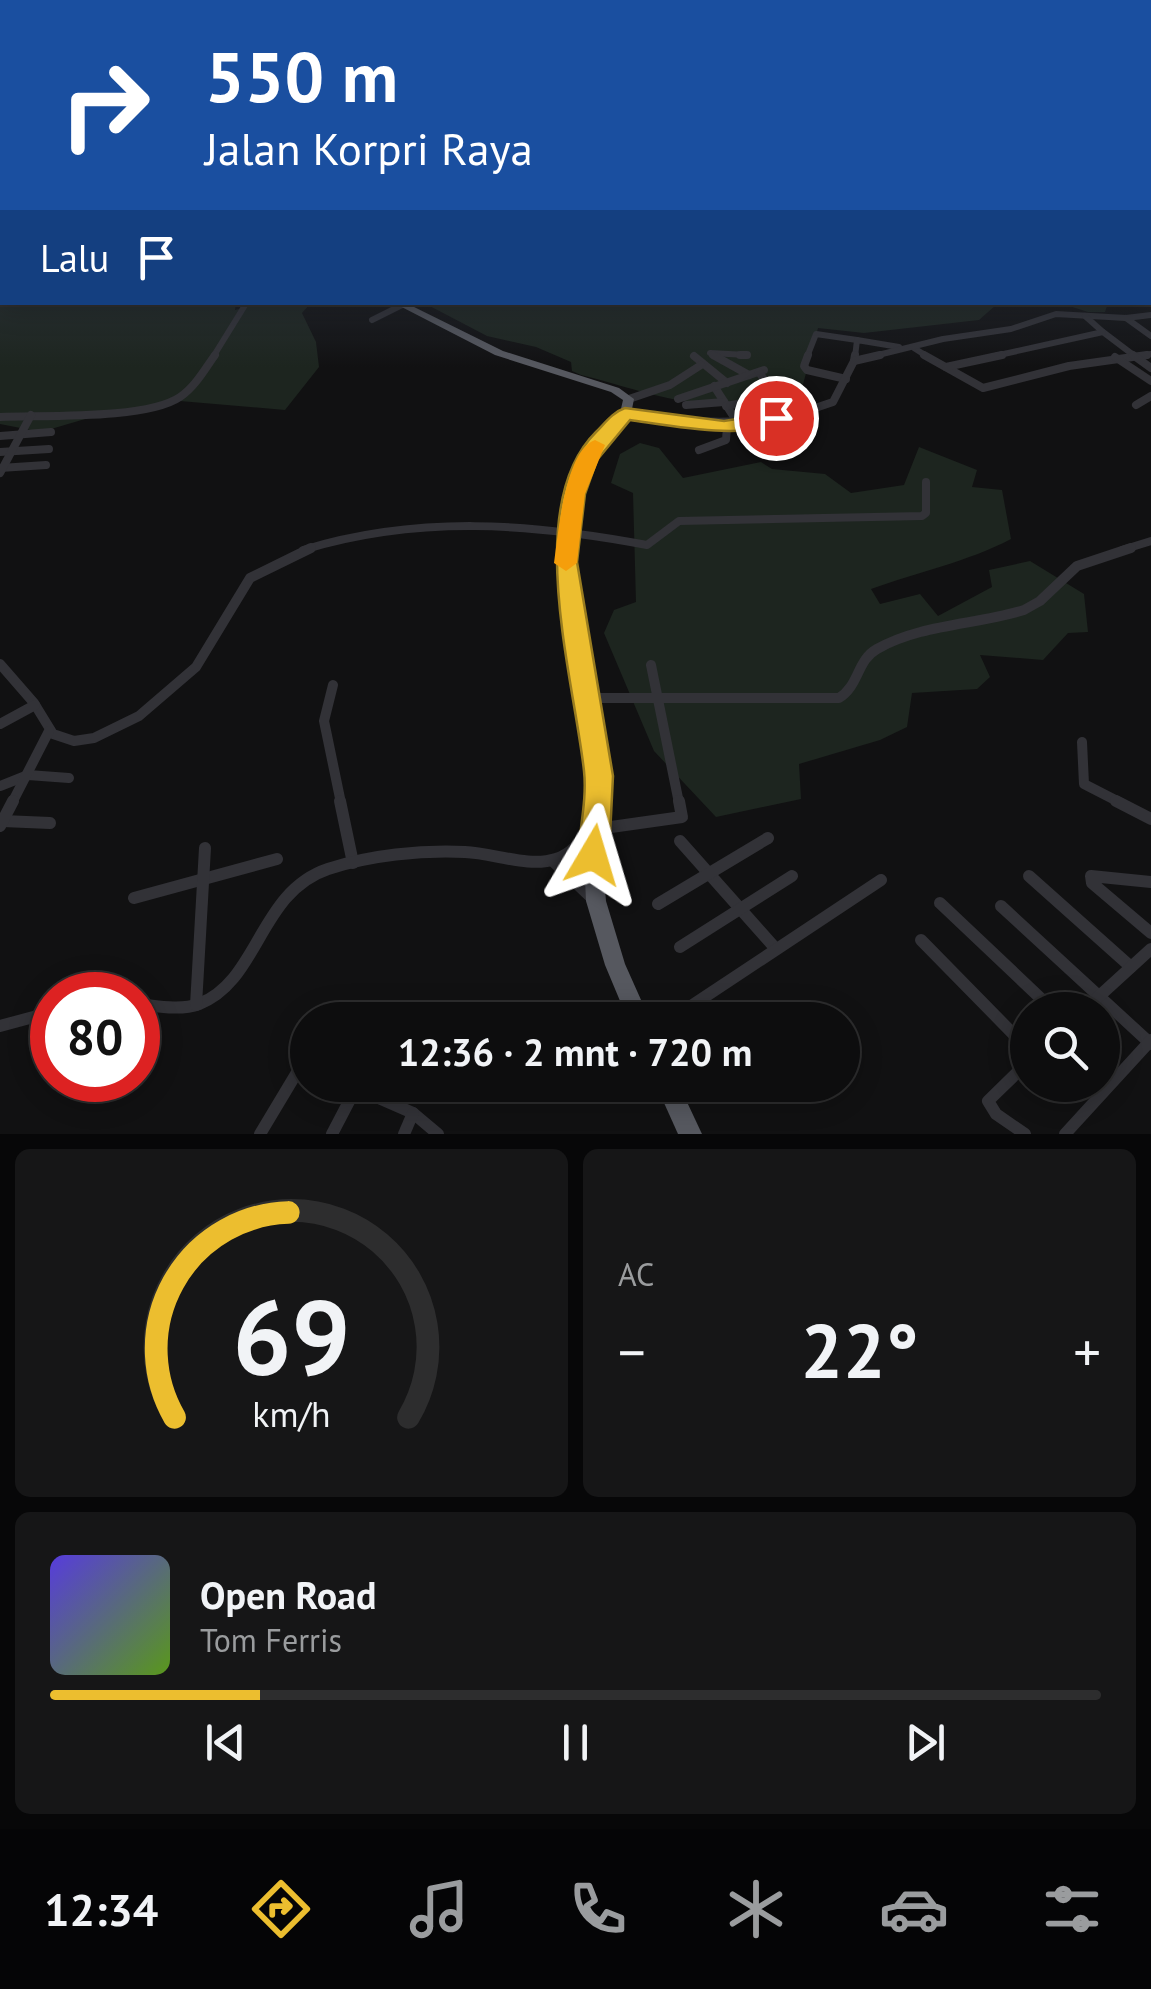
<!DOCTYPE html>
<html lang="id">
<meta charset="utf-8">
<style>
body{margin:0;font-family:"PT Sans",sans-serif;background:#161617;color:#f1f3f6;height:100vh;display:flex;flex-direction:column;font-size:38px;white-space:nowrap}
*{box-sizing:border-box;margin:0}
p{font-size:32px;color:#9a9c9e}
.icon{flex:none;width:55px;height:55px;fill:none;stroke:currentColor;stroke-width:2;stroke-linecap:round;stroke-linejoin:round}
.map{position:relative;height:1134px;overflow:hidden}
.drawer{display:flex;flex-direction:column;gap:15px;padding:15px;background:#070708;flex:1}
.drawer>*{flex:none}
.banner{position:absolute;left:0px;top:0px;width:1152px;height:305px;box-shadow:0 5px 25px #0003,0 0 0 2px #2d2d2e;background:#1a4fa0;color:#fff;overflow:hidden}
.controls{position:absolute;left:1010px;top:992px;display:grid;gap:20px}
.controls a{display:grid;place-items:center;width:110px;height:110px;border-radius:50%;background:#0d0d0e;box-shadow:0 5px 25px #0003,0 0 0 2px #2d2d2e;font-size:50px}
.speed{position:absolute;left:30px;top:972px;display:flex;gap:20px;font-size:50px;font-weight:700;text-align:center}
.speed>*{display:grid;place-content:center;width:130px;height:130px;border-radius:50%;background:#0d0d0e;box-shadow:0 5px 25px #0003,0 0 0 2px #2d2d2e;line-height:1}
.speed .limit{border:15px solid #d22;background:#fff;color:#111}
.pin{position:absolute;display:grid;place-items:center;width:85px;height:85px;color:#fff;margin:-42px;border:5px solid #fff;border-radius:50%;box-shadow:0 2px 10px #0007}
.me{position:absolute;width:110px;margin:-55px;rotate:7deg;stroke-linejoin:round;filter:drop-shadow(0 0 8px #0008)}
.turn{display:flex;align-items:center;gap:35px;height:210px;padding:0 40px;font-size:45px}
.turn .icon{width:130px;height:130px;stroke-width:2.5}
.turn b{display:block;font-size:70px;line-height:85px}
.then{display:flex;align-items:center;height:95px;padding:0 40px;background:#0003;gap:20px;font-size:38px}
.big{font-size:75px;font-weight:800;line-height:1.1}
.drawer .widget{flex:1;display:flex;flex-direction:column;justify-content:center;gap:15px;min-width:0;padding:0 35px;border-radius:15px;background:#161617}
.drawer .dial{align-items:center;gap:0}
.dial svg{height:260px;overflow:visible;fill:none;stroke:#2d2d2e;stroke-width:7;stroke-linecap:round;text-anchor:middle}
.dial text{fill:#f1f3f6;stroke:none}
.song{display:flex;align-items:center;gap:30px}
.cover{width:120px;height:120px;border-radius:15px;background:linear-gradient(135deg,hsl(250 70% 55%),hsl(90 70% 35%))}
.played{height:10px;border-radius:5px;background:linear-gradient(90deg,#ecbe2f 20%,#2d2d2e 20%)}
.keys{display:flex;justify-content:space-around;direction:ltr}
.heat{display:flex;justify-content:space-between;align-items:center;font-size:55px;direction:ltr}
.drawer .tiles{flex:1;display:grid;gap:15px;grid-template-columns:1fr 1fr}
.widget:last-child{grid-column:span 2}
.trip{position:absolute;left:290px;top:1002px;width:570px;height:100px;border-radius:50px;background:#0d0d0e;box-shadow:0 5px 25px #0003,0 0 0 2px #2d2d2e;font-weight:800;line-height:100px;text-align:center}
.dock{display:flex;height:160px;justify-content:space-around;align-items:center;background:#050506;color:#9a9c9e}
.dock .icon{width:70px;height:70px}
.dock .on{color:#ecbe2f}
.dock b{font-size:45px;color:#f1f3f6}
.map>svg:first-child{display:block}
.green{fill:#1d251f}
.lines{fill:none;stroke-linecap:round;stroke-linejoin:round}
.minor-far3{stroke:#323237;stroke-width:6}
.minor-far2{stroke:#323237;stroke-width:8}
.minor-far1{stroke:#323237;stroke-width:10}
.minor{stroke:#323237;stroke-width:12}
.trunk{fill:#56585f;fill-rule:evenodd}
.route{fill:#ecbe2f;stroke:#997c1f;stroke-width:2.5}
.slow{fill:#f59e0b}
</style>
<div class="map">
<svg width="1151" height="1134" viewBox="0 0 1151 1134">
<rect width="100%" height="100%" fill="#111112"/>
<g class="green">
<polygon points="0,235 2,302 236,303 235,310 262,303 311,303 302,313 316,342 319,367 285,410 168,400 148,408 102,414 41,432 0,424"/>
<path d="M424,303H1108L1105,312H1088L1063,304L996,305L979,320L864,333L818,328L801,392C777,400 778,396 755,396C745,396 736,404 725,404C674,405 630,387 581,375L572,371L571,362L536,347L487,336Z"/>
<path d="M640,443L659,448L683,478L761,462L772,469L825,474L851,493L904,485L919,447L977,470L972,487L1002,490L1011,539C967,562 918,572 871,589L880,604L920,594L938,616L992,587L989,570L1030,561L1084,594L1088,632L1068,633L1043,660L980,655L990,677L977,689L912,693L907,727L880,740L799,764L801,799L716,817L654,751L604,633L614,610L636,602L633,493L611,483L620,454Z"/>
</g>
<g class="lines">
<g class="minor-far3">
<polyline points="1126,318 1151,336"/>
<polyline points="372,320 402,305"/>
<polyline points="1103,332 1136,357"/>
<polyline points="914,348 928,357"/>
<polyline points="213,357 247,302"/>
<polyline points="717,357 710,353 747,355"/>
<polyline points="807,357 816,334 857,340"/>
<polyline points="855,357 857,340 899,347"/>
<polyline points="870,357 943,339 1011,329 1056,314 1126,318 1151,315"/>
<polyline points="990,357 1103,332 1085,316"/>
<polyline points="1130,357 1151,354"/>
</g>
<g class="minor-far2">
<polyline points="713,355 749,375"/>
<polyline points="740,355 747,355"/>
<polyline points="808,355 804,366 807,370 846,379"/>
<polyline points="924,355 983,388 1069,366 1147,355"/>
<polyline points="1133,355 1151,368"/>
<polyline points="694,356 727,383"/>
<polyline points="1115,357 1151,381"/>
<polyline points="854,361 855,355"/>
<polyline points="946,367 1002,355"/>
<polyline points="714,386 739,425"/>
<polyline points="629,399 670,385 701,365"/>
<polyline points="678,399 764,370"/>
<polyline points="686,405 724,402"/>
<polyline points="1136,405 1151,396"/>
<polyline points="726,406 776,397 759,372"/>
<path d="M625,414C698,424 763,428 833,402L854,361L880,355"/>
<path d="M0,417C42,415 146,420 180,397C195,387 205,369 215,355"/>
<polyline points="0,436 51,432"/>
<polyline points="699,450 726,440 727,426"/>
<polyline points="0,452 49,449"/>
<polyline points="0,468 46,465"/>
<polyline points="0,473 31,415"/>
<path d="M303,550C418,515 530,523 647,545L679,521L922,516L926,513V482"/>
<polyline points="1122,550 1151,541"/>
</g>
<g class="minor-far1">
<polyline points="0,664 34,703 53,734 74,741 94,738 139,716 196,667 250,578 311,548"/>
<polyline points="651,665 679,803"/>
<polyline points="333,685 324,721 341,803"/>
<path d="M589,698H839C859,686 857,660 877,649C921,624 976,625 1024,610L1040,601L1077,566L1131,548"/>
<polyline points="0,724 35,705"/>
<polyline points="1082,742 1084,784 1121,803"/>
<polyline points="0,786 28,775 69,778"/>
<polyline points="12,803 49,731"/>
</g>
<g class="minor">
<polyline points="340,801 353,863"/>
<polyline points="1116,801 1151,819"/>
<polyline points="3,821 50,823"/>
<polyline points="0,826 13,801"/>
<polyline points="597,829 682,817 679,801"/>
<polyline points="680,841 776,949"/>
<polyline points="553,861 591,897"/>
<polyline points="1029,876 1131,967"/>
<polyline points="1151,882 1091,876 1092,883 1151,933"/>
<polyline points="134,898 277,859"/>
<polyline points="940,903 1053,1010"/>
<polyline points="658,904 768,838"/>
<polyline points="1001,906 1151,1044"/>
<polyline points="921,940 1028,1049"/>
<polyline points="680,947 792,876"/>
<path d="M138,1004C157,1006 180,1011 199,1004C259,981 259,892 328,869C370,855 421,850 465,852C494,853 528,868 556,859C572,854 581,841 590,829"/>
<polyline points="196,1005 205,848"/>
<polyline points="1084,1010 1151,949"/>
<polyline points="670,1020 881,880"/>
<polyline points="0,1026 52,1012"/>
<polyline points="349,1085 413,1113 438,1134"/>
<polyline points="260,1134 299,1069 308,1066"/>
<polyline points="332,1134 356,1088"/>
<polyline points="404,1134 413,1113"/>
<polyline points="1025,1134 996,1114 988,1101 1028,1062"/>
<polyline points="1065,1134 1151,1040"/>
</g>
<g class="trunk">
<polygon points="392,302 404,302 503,351 619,388 634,399 631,414 603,443 593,460 580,494 572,562 608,776 602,855 606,901 625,964 650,1020 628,1020 605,965 586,901 584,855 590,776 558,562 568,494 581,460 594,439 620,413 623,400 611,392 495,355"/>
<polygon points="656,1085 679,1085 702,1134 678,1134"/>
</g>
</g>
<linearGradient id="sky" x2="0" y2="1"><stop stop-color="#09090a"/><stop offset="0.57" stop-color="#323844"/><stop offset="1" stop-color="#323844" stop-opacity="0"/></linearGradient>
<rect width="1151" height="367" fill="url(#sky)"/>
<path class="route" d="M625,408L724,421L776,413L785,418C755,443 667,425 630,420L597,460L585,494L577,562L613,776L609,855L604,865L593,869L582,865L578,855C580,828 587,798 584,771C574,679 522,505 596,432C605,423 613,412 625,408Z"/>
<path class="slow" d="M595,440L605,445L585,494L577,563L566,571L554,563C558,535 565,450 595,440Z"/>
</svg>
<div class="controls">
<a><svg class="icon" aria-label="search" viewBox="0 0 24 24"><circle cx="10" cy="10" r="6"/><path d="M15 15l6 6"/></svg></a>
</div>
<div class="speed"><div class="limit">80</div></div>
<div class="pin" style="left:776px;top:418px;background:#d93025"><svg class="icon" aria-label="arrive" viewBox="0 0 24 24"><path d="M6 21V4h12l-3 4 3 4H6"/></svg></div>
<svg class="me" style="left:593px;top:855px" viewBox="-20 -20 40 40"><path d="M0-17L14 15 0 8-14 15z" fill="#ecbe2f" stroke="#fff" stroke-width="4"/></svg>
<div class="trip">12:36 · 2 mnt · 720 m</div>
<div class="banner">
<div class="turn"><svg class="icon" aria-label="right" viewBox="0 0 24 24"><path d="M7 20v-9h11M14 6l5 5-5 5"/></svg><div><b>550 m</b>Jalan Korpri Raya</div></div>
<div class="then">Lalu<svg class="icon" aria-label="arrive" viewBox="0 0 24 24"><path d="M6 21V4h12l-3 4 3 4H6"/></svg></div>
</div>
</div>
<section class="drawer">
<div class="tiles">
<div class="widget dial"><svg viewBox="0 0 100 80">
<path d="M14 69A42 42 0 1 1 86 69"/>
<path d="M14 69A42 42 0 0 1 49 6" stroke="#ecbe2f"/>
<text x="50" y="56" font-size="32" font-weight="700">69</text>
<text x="50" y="72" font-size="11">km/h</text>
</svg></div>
<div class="widget"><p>AC</p>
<div class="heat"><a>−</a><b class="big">22°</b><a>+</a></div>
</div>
<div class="widget">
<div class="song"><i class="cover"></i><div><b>Open Road</b><p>Tom Ferris</p></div></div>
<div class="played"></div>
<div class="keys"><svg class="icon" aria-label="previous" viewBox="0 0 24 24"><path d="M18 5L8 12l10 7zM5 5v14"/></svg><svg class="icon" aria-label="pause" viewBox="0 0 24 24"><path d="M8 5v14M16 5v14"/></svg><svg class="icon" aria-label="next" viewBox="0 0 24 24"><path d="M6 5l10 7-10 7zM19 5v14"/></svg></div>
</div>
</div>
</section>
<nav class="dock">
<b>12:34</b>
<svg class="icon on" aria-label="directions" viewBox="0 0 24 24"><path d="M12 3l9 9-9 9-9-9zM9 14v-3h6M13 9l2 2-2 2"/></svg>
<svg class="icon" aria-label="music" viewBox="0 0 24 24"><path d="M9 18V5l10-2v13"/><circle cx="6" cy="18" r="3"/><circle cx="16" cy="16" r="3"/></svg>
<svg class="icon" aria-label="phone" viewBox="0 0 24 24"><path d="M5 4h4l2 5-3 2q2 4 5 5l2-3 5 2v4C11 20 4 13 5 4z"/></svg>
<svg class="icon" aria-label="climate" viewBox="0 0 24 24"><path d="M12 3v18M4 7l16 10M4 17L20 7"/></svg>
<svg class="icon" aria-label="car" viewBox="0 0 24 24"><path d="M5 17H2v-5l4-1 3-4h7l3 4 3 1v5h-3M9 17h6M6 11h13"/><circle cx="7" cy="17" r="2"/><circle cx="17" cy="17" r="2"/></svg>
<svg class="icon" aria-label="filters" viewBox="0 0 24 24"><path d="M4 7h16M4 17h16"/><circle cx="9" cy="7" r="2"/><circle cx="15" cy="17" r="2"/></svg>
</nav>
